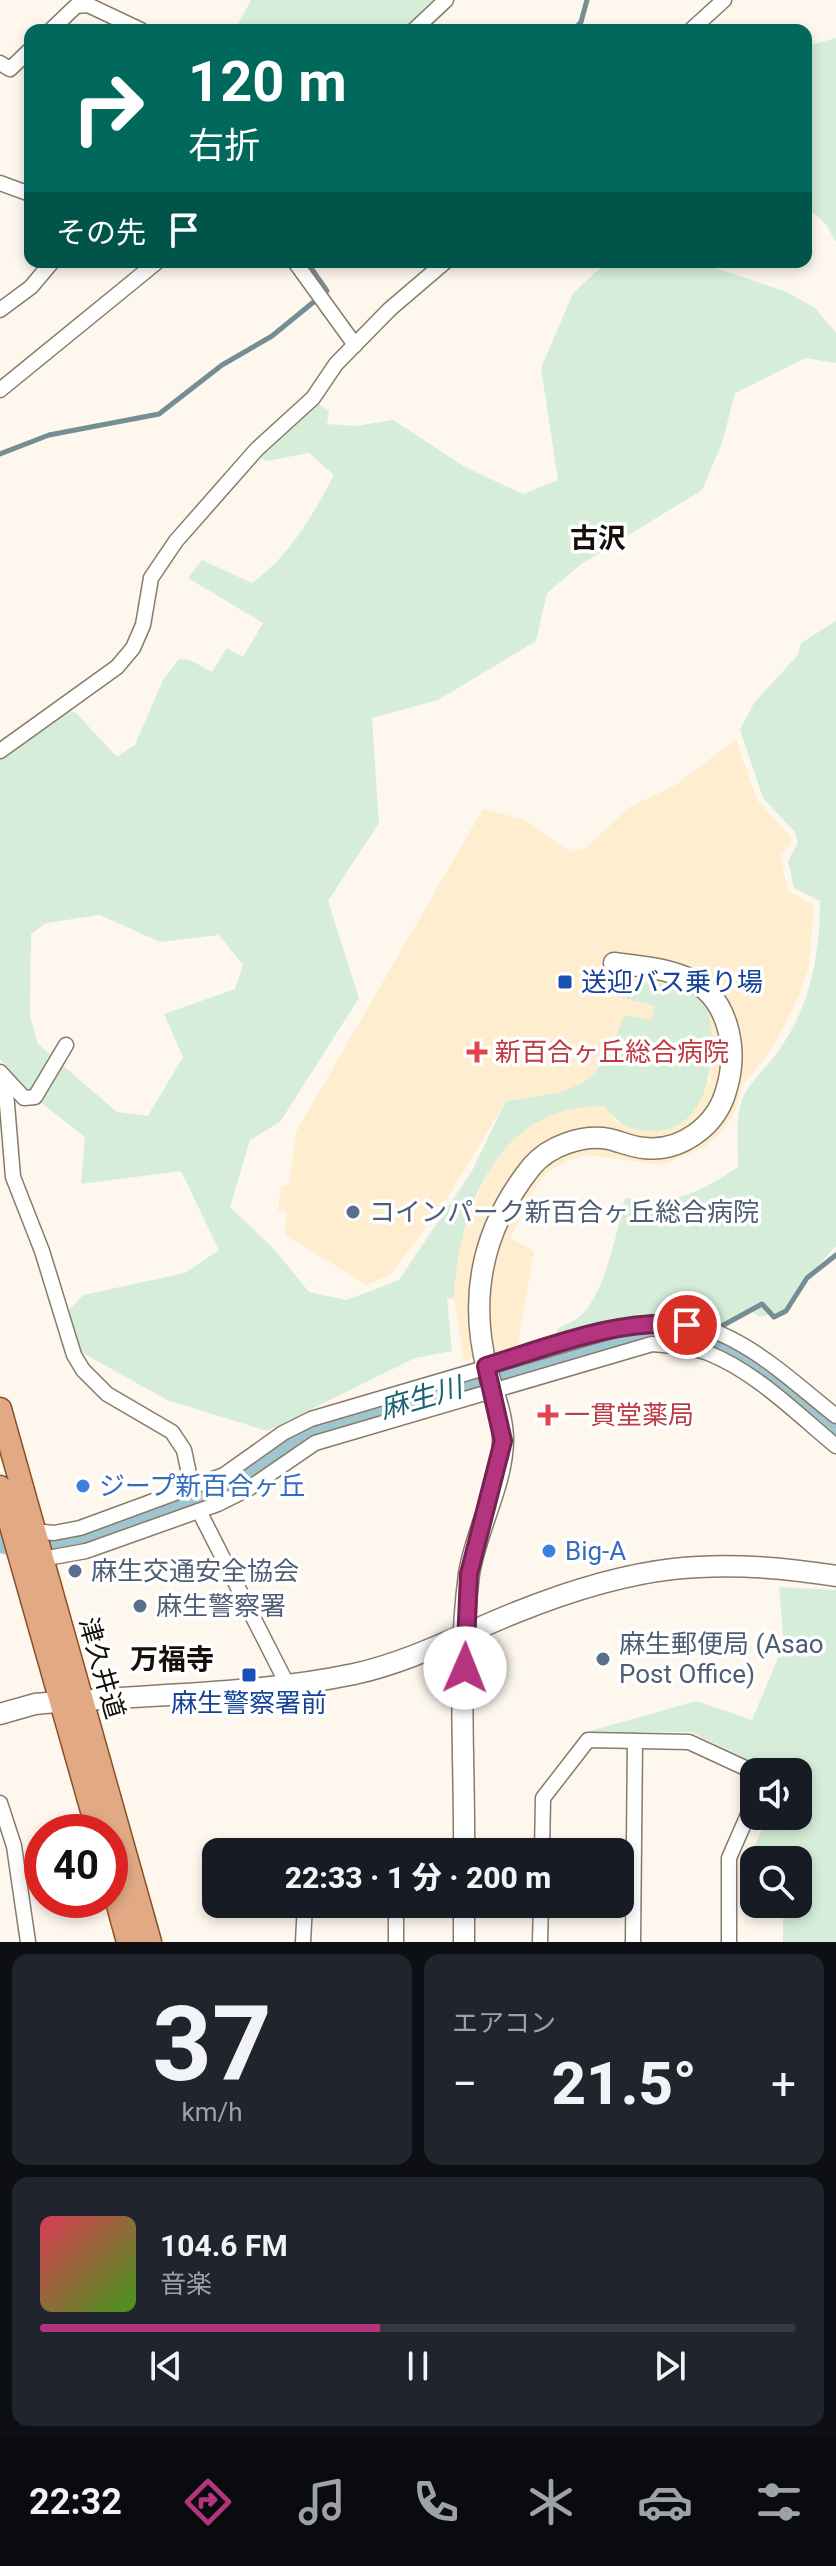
<!DOCTYPE html>
<html lang="ja">
<meta charset="utf-8">
<style>
body{margin:0;font-family:Roboto,"Noto Sans JP",sans-serif;background:#20242c;color:#f1f3f6;height:100vh;display:flex;flex-direction:column;font-size:30px;white-space:nowrap}
*{box-sizing:border-box;margin:0}
p{font-size:26px;color:#9ea1a6}
.icon{flex:none;width:44px;height:44px;fill:none;stroke:currentColor;stroke-width:2;stroke-linecap:round;stroke-linejoin:round}
.map{position:relative;height:1942px;overflow:hidden}
.drawer{display:flex;flex-direction:column;gap:12px;padding:12px;background:#0d0f14;flex:1}
.drawer>*{flex:none}
.guide{position:absolute;left:24px;top:24px;width:788px;height:244px;border-radius:16px;box-shadow:0 4px 12px #0003;background:#00695c;color:#fff;overflow:hidden}
.tools{position:absolute;left:740px;top:1758px;display:grid;gap:16px}
.tools a{display:grid;place-items:center;width:72px;height:72px;border-radius:16px;background:#171b24;box-shadow:0 4px 12px #0003;font-size:40px}
.speed{position:absolute;left:24px;top:1814px;display:flex;gap:16px;font-size:40px;font-weight:700;text-align:center}
.speed>*{display:grid;place-content:center;width:104px;height:104px;border-radius:50%;background:#171b24;box-shadow:0 4px 12px #0003;line-height:1}
.speed .limit{border:12px solid #d22;background:#fff;color:#111}
.pin{position:absolute;display:grid;place-items:center;width:68px;height:68px;color:#fff;margin:-34px;border:4px solid #fff;border-radius:50%;box-shadow:0 2px 8px #0007}
.me{position:absolute;width:88px;margin:-44px;rotate:1deg;stroke-linejoin:round;filter:drop-shadow(0 0 6px #0008)}
.turn{display:flex;align-items:center;gap:28px;height:168px;padding:0 32px;font-size:36px}
.turn .icon{width:104px;height:104px;stroke-width:2.5}
.turn b{display:block;font-size:56px;line-height:68px}
.then{display:flex;align-items:center;height:76px;padding:0 32px;background:#0003;gap:16px;font-size:30px}
.big{font-size:60px;font-weight:800;line-height:1.1}
.drawer .widget{flex:1;display:flex;flex-direction:column;justify-content:center;gap:12px;min-width:0;padding:0 28px;border-radius:16px;background:#20242c}
.drawer .dial{align-items:center;gap:0}
.dial b{font-size:104px;line-height:1}
.song{display:flex;align-items:center;gap:24px}
.cover{width:96px;height:96px;border-radius:12px;background:linear-gradient(135deg,hsl(350 70% 55%),hsl(100 70% 35%))}
.played{height:8px;border-radius:4px;background:linear-gradient(90deg,#b5347f 45%,#363941 45%)}
.keys{display:flex;justify-content:space-around;direction:ltr}
.heat{display:flex;justify-content:space-between;align-items:center;font-size:44px;direction:ltr}
.drawer .tiles{flex:1;display:grid;gap:12px;grid-template-columns:1fr 1fr}
.widget:last-child{grid-column:span 2}
.trip{position:absolute;left:202px;top:1838px;width:432px;height:80px;border-radius:16px;background:#171b24;box-shadow:0 4px 12px #0003;font-weight:800;line-height:80px;text-align:center}
.dock{display:flex;height:128px;justify-content:space-around;align-items:center;background:#090b0e;color:#9ea1a6}
.dock .icon{width:56px;height:56px}
.dock .current{color:#b5347f}
.dock b{font-size:36px;color:#f1f3f6}
.map>svg:first-child{display:block}
.built{fill:#feedcf}
.green{fill:#d6eed9;fill-rule:evenodd}
.lines{fill:none;stroke-linecap:round;stroke-linejoin:round}
.stream{stroke:#758e94;stroke-width:5}
.river{stroke:#9fc5d0;stroke-width:30}
.street-casing{stroke:#887c68;stroke-width:17}
.secondary-casing{stroke:#887c68;stroke-width:23}
.primary-casing{stroke:#8c4f24;stroke-width:25}
.street{stroke:#fff;stroke-width:14}
.secondary{stroke:#fff;stroke-width:20}
.primary{stroke:#e1aa85;stroke-width:22}
.route-casing{stroke:#762253;stroke-width:20}
.route{stroke:#b5347f;stroke-width:14}
.transit-dot{fill:#1a4fb4;stroke:#fff;stroke-width:3}
.health-dot{fill:#e0444e;stroke:#fff;stroke-width:3}
.service-dot{fill:#5c6f8a;stroke:#fff;stroke-width:3}
.shop-dot{fill:#3f7fe0;stroke:#fff;stroke-width:3}
.labels{text-anchor:middle;dominant-baseline:central;stroke-width:7;stroke-linejoin:round;paint-order:stroke}
.transit-label{font-size:26px;fill:#164399;stroke:#fff;text-anchor:start}
.health-label{font-size:26px;fill:#be3a42;stroke:#fff;text-anchor:start}
.service-label{font-size:26px;fill:#4e5e75;stroke:#fff;text-anchor:start}
.shop-label{font-size:26px;fill:#366cbe;stroke:#fff;text-anchor:start}
.street-label{font-size:26px;fill:#140f08;stroke:#fff}
.neighbourhood-label{font-size:28px;font-weight:bold;fill:#140f08;stroke:#fff}
.water-label{font-size:28px;font-style:italic;fill:#196173;stroke:#fff}
</style>
<div class="map">
<svg width="836" height="1942" viewBox="0 0 836 1942">
<rect width="100%" height="100%" fill="#fdf7ee"/>
<polygon class="built" points="736,739 757,800 791,837 791,844 780,857 788,891 814,905 809,966 798,998 772,1049 742,1086 737,1107 725,1128 705,1147 662,1165 588,1155 568,1160 546,1173 537,1185 510,1238 534,1251 517,1349 464,1361 454,1298 461,1235 489,1170 503,1151 518,1134 555,1112 575,1106 605,1106 618,1124 710,1082 711,1054 655,1005 651,1020 624,1015 612,1050 593,1074 565,1093 506,1101 447,1198 391,1274 367,1285 285,1235 287,1212 278,1210 281,1186 289,1185 296,1132 483,809 525,820 571,852 584,849 631,806 676,785"/>
<g class="green">
<polygon points="251,0 452,0 420,30 235,30"/>
<polygon points="836,38 836,242 826,224 806,207 806,46"/>
<path d="M607,262H698L787,292L815,308L836,333V363L805,358L735,393L722,443L702,490L580,565L547,593L536,641L438,700L372,718L379,823L328,901L359,998L280,1122L250,1140L230,1207L274,1249L309,1292L346,1300L368,1292L399,1280L472,1171L506,1101C579,1091 599,1089 624,1015L651,1020L655,1006L622,998L626,980C649,982 672,983 692,995C715,1008 712,1032 711,1055C709,1092 695,1132 650,1131C628,1130 618,1124 605,1106C498,1104 459,1207 454,1298L447,1299L452,1351L415,1358L267,1431L167,1400L81,1352L67,1312L83,1295L185,1273L219,1250L181,1171L81,1184L85,1137L21,1087L0,1059V757L65,709L76,713L117,757L135,745L163,680L179,659L190,660L212,672L227,648L243,657L263,623L188,578L202,560L252,583C289,557 313,515 334,475L309,453L266,461L258,456L316,403L329,411L327,424L356,426L393,420L465,467L523,494L558,480L541,368L573,293ZM100,915L160,942L219,935L243,965L235,989L164,1014L183,1057L148,1116L117,1112L38,1044L30,1016L31,934L46,923Z"/>
<path d="M836,621V1246L809,1275L786,1310L760,1317L749,1310L721,1324L687,1318L557,1340V1329C564,1325 573,1322 579,1317C604,1298 618,1228 625,1198C676,1204 696,1195 738,1167C738,1144 735,1120 742,1099C748,1083 766,1068 776,1054C810,1009 820,956 820,901L794,888L788,861L798,843L795,832L763,798L740,730L754,703L797,656L801,643Z"/>
<polygon points="779,1587 836,1590 836,1942 783,1942 783,1904 798,1904 798,1860 754,1860 754,1878 747,1877 747,1863 768,1816 798,1816 798,1772 772,1772 691,1732 583,1733 696,1701 752,1720 784,1644"/>
</g>
<g class="lines">
<g class="stream">
<polyline points="574,30 581,22 587,0"/>
<polyline points="307,262 327,291 323,294"/>
<polyline points="0,454 49,435 159,414 222,365 272,336 316,300"/>
<polyline points="720,1327 762,1304 774,1317 786,1311 807,1278 836,1255"/>
</g>
<polyline class="river" points="0,1538 30,1544 64,1541 219,1492 246,1477 283,1445 319,1427 613,1342 667,1335 687,1335 733,1352 836,1431"/>
<g class="street-casing">
<g id="street">
<polyline points="51,30 76,6 88,5 141,30"/>
<polyline points="414,30 446,0"/>
<polyline points="691,30 724,0"/>
<polyline points="0,63 10,69 30,50"/>
<polyline points="0,183 30,194"/>
<polyline points="295,262 355,345"/>
<polyline points="0,310 31,287 52,262"/>
<polyline points="0,390 157,262"/>
<polyline points="0,751 117,667 133,648 143,625 151,578 176,541 257,449 313,398 336,364 390,309 445,262"/>
<polyline points="0,1072 24,1098 35,1097 66,1045"/>
<polyline points="0,1084 6,1092 13,1177 42,1251 74,1355 83,1370 107,1394 172,1432 184,1450 192,1488"/>
<polyline points="199,1511 287,1684"/>
<path d="M34,1531L54,1533L80,1528L224,1475L283,1433L311,1419L610,1331C626,1328 642,1323 659,1322C729,1318 785,1376 836,1416"/>
<path d="M42,1559L86,1551L218,1504L248,1489L315,1443L652,1344C670,1346 691,1346 708,1353C756,1372 797,1414 836,1446"/>
<polyline points="0,1803 14,1846 28,1942"/>
<polyline points="542,1852 543,1798 588,1740 689,1742 754,1772"/>
<polyline points="303,1942 305,1904"/>
<polyline points="396,1942 396,1904"/>
<polyline points="540,1942 541,1904"/>
<polyline points="633,1942 635,1741"/>
<polyline points="729,1942 729,1858 754,1801"/>
</g>
</g>
<g class="secondary-casing">
<g id="secondary">
<path d="M0,1714L35,1704C140,1694 249,1696 354,1674C410,1662 464,1633 517,1612C634,1565 712,1556 836,1576"/>
<path d="M464,1852C465,1762 457,1663 469,1574C476,1530 503,1483 503,1440C503,1416 493,1392 487,1369C468,1294 483,1227 532,1166C549,1146 583,1134 609,1139C621,1142 632,1147 644,1148C681,1152 716,1126 726,1091C739,1049 729,995 685,977C663,968 638,966 614,963"/>
<polyline points="464,1942 464,1904"/>
</g>
</g>
<g class="primary-casing">
<g id="primary">
<polyline points="0,1409 150,1942"/>
<polyline points="0,1487 98,1832"/>
<polyline points="110,1876 128,1942"/>
</g>
</g>
<use href="#street" class="street"/>
<use href="#secondary" class="secondary"/>
<use href="#primary" class="primary"/>
</g>
<g class="lines">
<g class="route-casing">
<path id="route" d="M465,1668L469,1574L503,1441L486,1366C549,1347 621,1317 687,1325"/>
</g>
<use href="#route" class="route"/>
</g>
<g class="transit-dot">
<rect x="557" y="974" width="16" height="16" rx="4"/>
<rect x="241" y="1667" width="16" height="16" rx="4"/>
</g>
<g class="health-dot">
<path d="M473 1040h8v8h8v8h-8v8h-8v-8h-8v-8h8z"/>
<path d="M544 1403h8v8h8v8h-8v8h-8v-8h-8v-8h8z"/>
</g>
<g class="service-dot">
<circle cx="353" cy="1212" r="8"/>
<circle cx="75" cy="1571" r="8"/>
<circle cx="140" cy="1606" r="8"/>
<circle cx="603" cy="1659" r="8"/>
</g>
<g class="shop-dot">
<circle cx="83" cy="1486" r="8"/>
<circle cx="549" cy="1551" r="8"/>
</g>
<g class="labels">
<g class="transit-label">
<text x="581" y="982">送迎バス乗り場</text>
<text x="249" y="1703" text-anchor="middle">麻生警察署前</text>
</g>
<g class="health-label">
<text x="495" y="1052">新百合ヶ丘総合病院</text>
<text x="564" y="1415">一貫堂薬局</text>
</g>
<g class="service-label">
<text x="369" y="1212">コインパーク新百合ヶ丘総合病院</text>
<text x="91" y="1571">麻生交通安全協会</text>
<text x="156" y="1606">麻生警察署</text>
<text x="619" y="1644">麻生郵便局 (Asao<tspan x="619" dy="30">Post Office)</tspan></text>
</g>
<g class="shop-label">
<text x="99" y="1486">ジープ新百合ヶ丘</text>
<text x="565" y="1551">Big-A</text>
</g>
<g class="street-label">
<text transform="translate(102 1668) rotate(74)">津久井道</text>
</g>
<g class="neighbourhood-label">
<text x="598" y="538">古沢</text>
<text x="172" y="1659">万福寺</text>
</g>
<g class="water-label">
<text transform="translate(421 1398) rotate(-16)">麻生川</text>
</g>
</g>
</svg>
<div class="tools">
<a><svg class="icon" aria-label="sound" viewBox="0 0 24 24"><path d="M4 9h4l5-4v14l-5-4H4zM17 9q2 3 0 6"/></svg></a>
<a><svg class="icon" aria-label="search" viewBox="0 0 24 24"><circle cx="10" cy="10" r="6"/><path d="M15 15l6 6"/></svg></a>
</div>
<div class="speed"><div class="limit">40</div></div>
<div class="pin" style="left:687px;top:1325px;background:#d93025"><svg class="icon" aria-label="arrive" viewBox="0 0 24 24"><path d="M6 21V4h12l-3 4 3 4H6"/></svg></div>
<svg class="me" style="left:465px;top:1668px" viewBox="-20 -20 40 40"><circle r="19" fill="#fff"/><path d="M0-13L10 11 0 6-10 11z" fill="#b5347f"/></svg>
<div class="trip">22:33 · 1 分 · 200 m</div>
<div class="guide">
<div class="turn"><svg class="icon" aria-label="right" viewBox="0 0 24 24"><path d="M7 20v-9h11M14 6l5 5-5 5"/></svg><div><b>120 m</b>右折</div></div>
<div class="then">その先<svg class="icon" aria-label="arrive" viewBox="0 0 24 24"><path d="M6 21V4h12l-3 4 3 4H6"/></svg></div>
</div>
</div>
<section class="drawer">
<div class="tiles">
<div class="widget dial"><b>37</b><p>km/h</p></div>
<div class="widget"><p>エアコン</p>
<div class="heat"><a>−</a><b class="big">21.5°</b><a>+</a></div>
</div>
<div class="widget">
<div class="song"><i class="cover"></i><div><b>104.6 FM</b><p>音楽</p></div></div>
<div class="played"></div>
<div class="keys"><svg class="icon" aria-label="previous" viewBox="0 0 24 24"><path d="M18 5L8 12l10 7zM5 5v14"/></svg><svg class="icon" aria-label="pause" viewBox="0 0 24 24"><path d="M8 5v14M16 5v14"/></svg><svg class="icon" aria-label="next" viewBox="0 0 24 24"><path d="M6 5l10 7-10 7zM19 5v14"/></svg></div>
</div>
</div>
</section>
<nav class="dock">
<b>22:32</b>
<svg class="icon current" aria-label="directions" viewBox="0 0 24 24"><path d="M12 3l9 9-9 9-9-9zM9 14v-3h6M13 9l2 2-2 2"/></svg>
<svg class="icon" aria-label="music" viewBox="0 0 24 24"><path d="M9 18V5l10-2v13"/><circle cx="6" cy="18" r="3"/><circle cx="16" cy="16" r="3"/></svg>
<svg class="icon" aria-label="phone" viewBox="0 0 24 24"><path d="M5 4h4l2 5-3 2q2 4 5 5l2-3 5 2v4C11 20 4 13 5 4z"/></svg>
<svg class="icon" aria-label="climate" viewBox="0 0 24 24"><path d="M12 3v18M4 7l16 10M4 17L20 7"/></svg>
<svg class="icon" aria-label="car" viewBox="0 0 24 24"><path d="M5 17H2v-5l4-1 3-4h7l3 4 3 1v5h-3M9 17h6M6 11h13"/><circle cx="7" cy="17" r="2"/><circle cx="17" cy="17" r="2"/></svg>
<svg class="icon" aria-label="filters" viewBox="0 0 24 24"><path d="M4 7h16M4 17h16"/><circle cx="9" cy="7" r="2"/><circle cx="15" cy="17" r="2"/></svg>
</nav>
